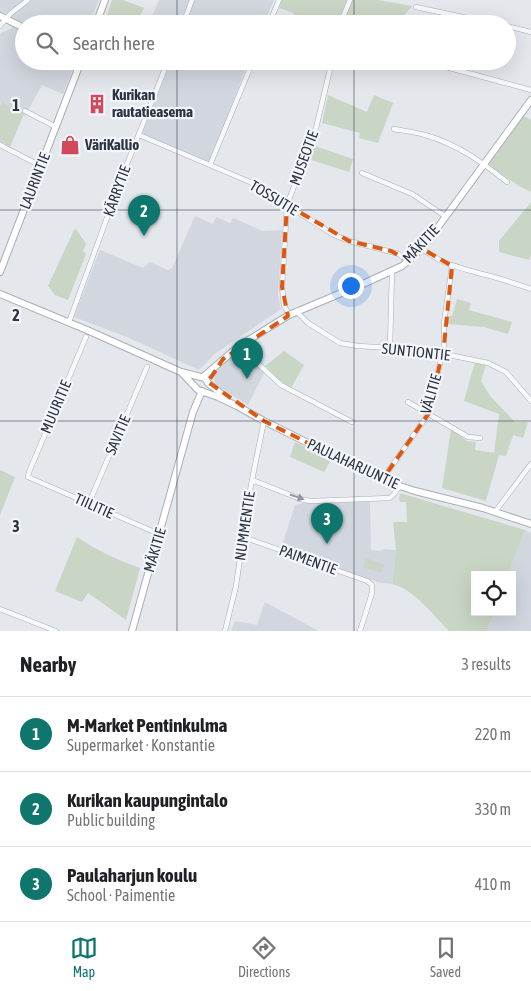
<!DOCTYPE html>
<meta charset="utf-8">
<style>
:root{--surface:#fff;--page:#f2f2f2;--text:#202124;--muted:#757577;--line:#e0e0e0;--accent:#0f766e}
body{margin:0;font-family:"Asap Condensed",sans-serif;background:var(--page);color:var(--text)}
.controls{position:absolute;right:15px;bottom:15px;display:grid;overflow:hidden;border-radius:0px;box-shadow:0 5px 20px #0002}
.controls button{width:45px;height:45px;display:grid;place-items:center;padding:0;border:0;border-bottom:1px solid var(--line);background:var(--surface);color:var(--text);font:25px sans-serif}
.you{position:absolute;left:350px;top:285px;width:18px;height:18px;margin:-12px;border:4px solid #fff;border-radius:50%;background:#1a73e8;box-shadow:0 0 0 8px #1a73e833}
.badge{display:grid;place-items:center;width:32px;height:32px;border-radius:50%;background:var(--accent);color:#fff;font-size:16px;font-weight:700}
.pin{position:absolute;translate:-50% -41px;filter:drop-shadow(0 1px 2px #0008)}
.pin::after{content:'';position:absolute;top:26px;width:18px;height:15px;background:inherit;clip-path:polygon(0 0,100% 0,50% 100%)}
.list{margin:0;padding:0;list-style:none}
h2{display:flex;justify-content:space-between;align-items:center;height:65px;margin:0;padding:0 20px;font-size:21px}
h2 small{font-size:16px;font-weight:400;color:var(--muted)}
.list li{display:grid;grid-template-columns:32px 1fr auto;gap:15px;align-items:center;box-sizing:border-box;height:75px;padding:0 20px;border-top:1px solid var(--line)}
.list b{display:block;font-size:19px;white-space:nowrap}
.list p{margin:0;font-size:16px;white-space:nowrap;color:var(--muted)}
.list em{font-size:16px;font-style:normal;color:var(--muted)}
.icon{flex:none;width:28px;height:28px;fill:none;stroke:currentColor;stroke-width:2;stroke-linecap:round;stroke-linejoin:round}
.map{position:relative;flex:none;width:531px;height:631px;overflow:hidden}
.search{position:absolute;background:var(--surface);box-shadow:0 5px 20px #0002;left:15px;right:15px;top:15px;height:55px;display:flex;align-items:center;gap:12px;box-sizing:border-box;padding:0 18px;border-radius:28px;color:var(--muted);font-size:19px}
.sheet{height:290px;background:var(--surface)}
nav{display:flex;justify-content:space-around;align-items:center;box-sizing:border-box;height:70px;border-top:1px solid var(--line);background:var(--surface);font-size:14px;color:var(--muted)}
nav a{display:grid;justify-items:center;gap:2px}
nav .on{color:var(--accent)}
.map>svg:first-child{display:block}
</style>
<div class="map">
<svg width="531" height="631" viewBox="0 0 531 631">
<rect width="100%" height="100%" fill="#e4e7ec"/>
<path fill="#d2d6de" d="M0,0H99L89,24H24V61H72L73,68L63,94L42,85L25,116L0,103V35L1,33L12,28V19L0,13Z
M159,0H274L263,24H149Z
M171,61H248L211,163L142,134Z
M195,216L213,224L216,217L230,223L233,218L263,231L282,230L278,296L281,309L216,353L199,370L127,337L74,317L100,250L143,268L150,262L168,270L172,268Z
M240,349L264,373L248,405L215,384L214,374Z
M370,502L371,550L380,551L385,549L396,550L392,584L381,583L347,572L282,546L295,505L305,503Z
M525,530L531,533V631H487L494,612H512V575H508Z
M265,602L317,630V631H231L235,621L257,625Z"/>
<path fill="#c9d6c5" d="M112,0H123L144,8L136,24H104Z
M282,0H347L337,24H290L294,13L279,8Z
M352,0H378L412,6L397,24H343Z
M328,95L367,112L374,95L393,103L378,143L359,138L360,133L322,123Z
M2,103L24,114L10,147L0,141V105Z
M524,116L531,120V192L519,186L493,168L489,164Z
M315,146L353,159L349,172L308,159Z
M531,202V255L529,260L499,252V241Z
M76,229L86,244L83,251L86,254L68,300L55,295L48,286L74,230Z
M457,299L471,303L469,310L512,322L508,334L484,327L447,324V316H452Z
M284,351L304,365L291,388L278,379L265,366Z
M475,362L486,365L481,381L491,397L515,422H528L523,438L513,435L506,456L499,455L486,501L442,488L451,429L467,441L476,442L475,450L494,453L499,414L464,401Z
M295,442L331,460L324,472L290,457Z
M0,470L15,477L0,515Z
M400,494H403L525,530L508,575H475V612H494L487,631H449C434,616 413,588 392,584L396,550L393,522H407L406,502H400L399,498Z
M77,537C98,551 117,560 140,568L126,620L88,593L82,602L55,591Z
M366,558L384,565L381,573L363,567Z"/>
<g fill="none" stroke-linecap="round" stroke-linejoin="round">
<defs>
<path id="street" d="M416,7L495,24
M183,24L192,0
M269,24L279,0
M340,24L350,0
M0,26L10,14L28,0
M507,26L531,32
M424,61L531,90
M25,111L56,127
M394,129C404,131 415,132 425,135C457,144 482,162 507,182
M139,135L250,182L334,235L349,241L399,254L407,261
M0,145L41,166
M210,165L253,61
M362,173L412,194L445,216
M421,248C442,264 454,266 478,273C496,277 514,283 531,289
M296,311L308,323L340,343L358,346L425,350L488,363L506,372L531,401
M289,315L284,305L282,287L287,205L316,128L332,61
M69,322L123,174L168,61
M86,337L29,472L28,477L159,534
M239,346L281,385L352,422
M390,348L392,271
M408,402L468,437L480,438
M252,480L303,500L312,501L390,498L393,495L400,486
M382,480L429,413L444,345V323L452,266
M89,503L147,367
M495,512L531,464
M243,537L367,581L372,585V593L360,631
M0,609L56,631
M225,631L236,586L251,485L264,421"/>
<path id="secondary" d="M0,16L24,28
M96,24L105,0
M0,272L81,61
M0,294L87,330L181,372L205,378L208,383L224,396
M181,372L198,390L218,397L237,406L264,421L382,480L415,491L483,508L531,524
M203,377L239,346L289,315L363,284L402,266L414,256L430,238L531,100
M132,631L193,412L202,391"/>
</defs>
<use href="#street" stroke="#a9aeb7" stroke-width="5.5"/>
<use href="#secondary" stroke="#a9aeb7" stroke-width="8"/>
<use href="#street" stroke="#f7f8fa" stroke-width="4.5"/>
<use href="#secondary" stroke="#fff" stroke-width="6"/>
</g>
<defs><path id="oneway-solid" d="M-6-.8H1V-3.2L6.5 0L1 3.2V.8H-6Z" transform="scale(1.25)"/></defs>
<use fill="#9196a0" href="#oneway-solid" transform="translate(297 497) rotate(19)"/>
<path fill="none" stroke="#df570f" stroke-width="4" stroke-dasharray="10 6" stroke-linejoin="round" d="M287,205L349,241L391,251L409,261L421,248L452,266L444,345L429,413L382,480L264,421L208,382L223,359L288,316L282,287Z"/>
<path fill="none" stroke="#2b3445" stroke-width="1" stroke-opacity="0.55" d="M177,0V24M354,0V24M177,61V631M354,61V631M0,210H531M0,421H531"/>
<defs>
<symbol id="building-bare" viewBox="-9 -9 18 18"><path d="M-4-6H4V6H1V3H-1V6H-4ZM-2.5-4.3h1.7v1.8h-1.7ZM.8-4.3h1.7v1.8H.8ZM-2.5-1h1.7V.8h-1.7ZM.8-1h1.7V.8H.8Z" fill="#d1495b" stroke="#f4f6f9" stroke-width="2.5" paint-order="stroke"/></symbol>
<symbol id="shop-bare" viewBox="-9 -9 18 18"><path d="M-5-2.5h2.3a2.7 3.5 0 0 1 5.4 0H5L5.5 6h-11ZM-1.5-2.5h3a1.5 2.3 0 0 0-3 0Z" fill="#d1495b" stroke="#f4f6f9" stroke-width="2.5" paint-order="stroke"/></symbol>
</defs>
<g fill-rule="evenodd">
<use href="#building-bare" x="83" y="90" width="28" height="28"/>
<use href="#shop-bare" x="56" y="131" width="28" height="28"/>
</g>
<g text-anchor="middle" stroke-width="4.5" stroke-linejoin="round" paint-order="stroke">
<g font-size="15" font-weight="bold" fill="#2b3445" stroke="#f4f6f9" text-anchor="start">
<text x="112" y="100">Kurikan<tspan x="112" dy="17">rautatieasema</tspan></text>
<text x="85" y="150">VäriKallio</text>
</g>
<g font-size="15" fill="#2b3445" stroke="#f4f6f9">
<text transform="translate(304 158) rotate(-70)" y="5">MUSEOTIE</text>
<text transform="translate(35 181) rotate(-69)" y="5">LAURINTIE</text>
<text transform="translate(117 191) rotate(-70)" y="5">KÄRRYTIE</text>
<text transform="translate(274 198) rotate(31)" y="5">TOSSUTIE</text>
<text transform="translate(421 244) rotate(-47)" y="5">MÄKITIE</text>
<text transform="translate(416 352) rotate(6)" y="5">SUNTIONTIE</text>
<text transform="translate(431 394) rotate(-74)" y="5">VÄLITIE</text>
<text transform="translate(56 407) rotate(-67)" y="5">MUURITIE</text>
<text transform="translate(118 435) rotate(-67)" y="5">SAVITIE</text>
<text transform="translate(353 464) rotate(25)" y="5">PAULAHARJUNTIE</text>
<text transform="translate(94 506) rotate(24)" y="5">TIILITIE</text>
<text transform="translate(245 526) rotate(-82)" y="5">NUMMENTIE</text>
<text transform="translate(155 550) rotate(-74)" y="5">MÄKITIE</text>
<text transform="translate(308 560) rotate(20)" y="5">PAIMENTIE</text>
</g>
</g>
<g font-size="16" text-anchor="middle" font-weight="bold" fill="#2b3445" stroke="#f4f6f9" stroke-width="4.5" stroke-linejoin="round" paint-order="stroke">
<text x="16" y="111">1</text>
<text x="16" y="321">2</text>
<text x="16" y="532">3</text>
</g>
</svg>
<div class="controls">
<button><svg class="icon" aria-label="locate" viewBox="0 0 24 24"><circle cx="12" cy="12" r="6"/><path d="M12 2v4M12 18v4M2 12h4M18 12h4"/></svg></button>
</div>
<div class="you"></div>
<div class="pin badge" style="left:247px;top:379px">1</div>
<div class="pin badge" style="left:144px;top:236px">2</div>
<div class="pin badge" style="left:327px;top:544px">3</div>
<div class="search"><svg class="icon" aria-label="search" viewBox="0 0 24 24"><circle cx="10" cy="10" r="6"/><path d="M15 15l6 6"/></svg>Search here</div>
</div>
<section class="sheet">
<h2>Nearby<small>3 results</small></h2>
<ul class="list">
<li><span class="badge">1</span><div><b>M-Market Pentinkulma</b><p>Supermarket · Konstantie</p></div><em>220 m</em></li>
<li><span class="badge">2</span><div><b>Kurikan kaupungintalo</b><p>Public building</p></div><em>330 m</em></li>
<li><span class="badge">3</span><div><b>Paulaharjun koulu</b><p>School · Paimentie</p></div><em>410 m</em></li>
</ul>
</section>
<nav>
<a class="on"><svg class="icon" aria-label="map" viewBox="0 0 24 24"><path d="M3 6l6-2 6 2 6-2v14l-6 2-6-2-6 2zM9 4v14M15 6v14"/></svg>Map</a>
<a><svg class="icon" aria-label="directions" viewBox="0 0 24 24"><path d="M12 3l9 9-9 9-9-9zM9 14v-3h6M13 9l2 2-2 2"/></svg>Directions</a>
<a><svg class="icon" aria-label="saved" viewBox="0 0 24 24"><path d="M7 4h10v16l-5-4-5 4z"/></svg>Saved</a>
</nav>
